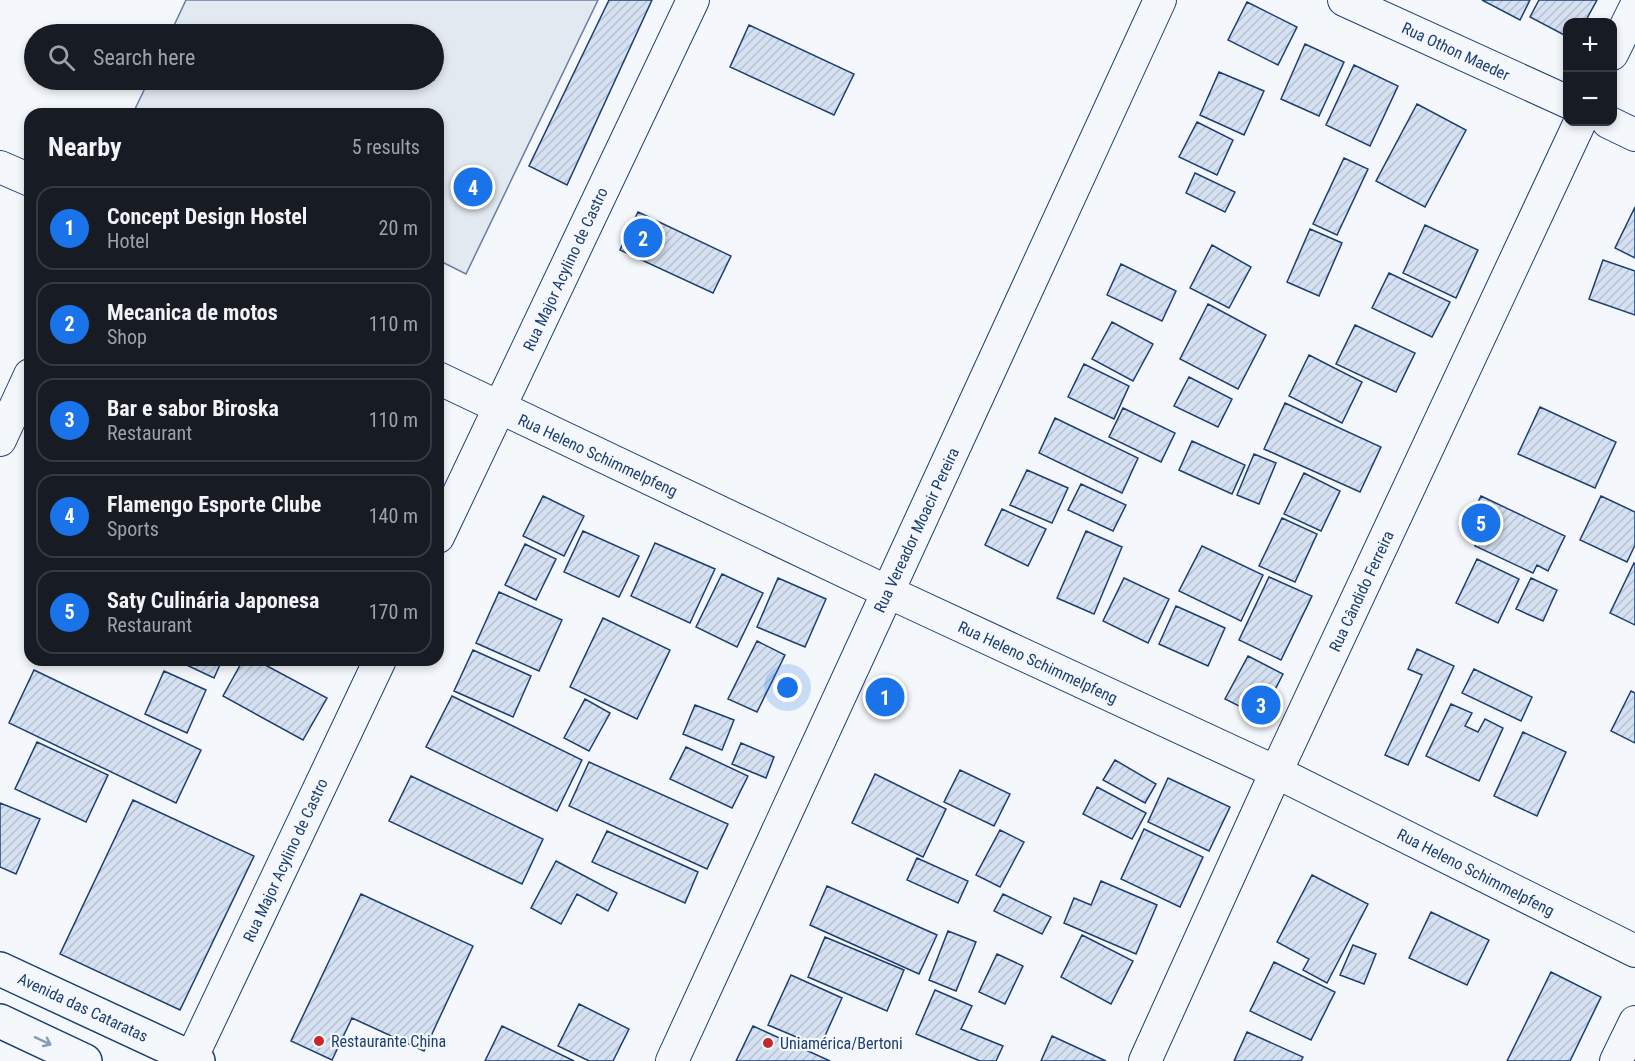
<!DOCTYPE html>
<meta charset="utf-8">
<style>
:root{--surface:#171b24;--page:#242831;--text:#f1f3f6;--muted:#9ea1a6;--line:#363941;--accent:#1a73e8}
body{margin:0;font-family:"Roboto Condensed",sans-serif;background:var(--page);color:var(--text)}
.controls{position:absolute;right:18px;top:18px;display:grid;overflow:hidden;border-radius:12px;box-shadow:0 3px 9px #0003}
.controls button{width:54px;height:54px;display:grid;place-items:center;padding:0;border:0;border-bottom:2px solid var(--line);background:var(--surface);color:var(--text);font:30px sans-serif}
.you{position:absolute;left:788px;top:688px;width:21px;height:21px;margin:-15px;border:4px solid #fff;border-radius:50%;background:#1a73e8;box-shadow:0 0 0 9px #1a73e833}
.badge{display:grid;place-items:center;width:39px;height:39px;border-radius:50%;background:var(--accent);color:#fff;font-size:20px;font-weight:700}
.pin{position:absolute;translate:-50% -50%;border:3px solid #fff;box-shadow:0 2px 6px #0006}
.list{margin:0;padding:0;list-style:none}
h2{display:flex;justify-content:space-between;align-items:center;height:78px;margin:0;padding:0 24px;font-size:26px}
h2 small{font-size:20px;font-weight:400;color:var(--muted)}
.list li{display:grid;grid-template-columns:39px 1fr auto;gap:18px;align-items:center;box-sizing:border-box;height:84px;margin:0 12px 12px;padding:0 12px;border:2px solid var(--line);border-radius:18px}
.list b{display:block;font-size:22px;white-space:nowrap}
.list p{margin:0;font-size:20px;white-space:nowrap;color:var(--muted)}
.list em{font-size:20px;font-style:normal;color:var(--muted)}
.icon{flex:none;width:33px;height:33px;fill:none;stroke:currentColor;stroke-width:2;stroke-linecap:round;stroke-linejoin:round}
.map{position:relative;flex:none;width:1635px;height:1061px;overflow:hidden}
.search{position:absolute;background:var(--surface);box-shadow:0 3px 9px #0003;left:24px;top:24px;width:420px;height:66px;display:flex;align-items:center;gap:15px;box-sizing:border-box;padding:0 21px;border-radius:33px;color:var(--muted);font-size:22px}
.panel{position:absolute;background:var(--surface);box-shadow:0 3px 9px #0003;left:24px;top:108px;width:420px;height:558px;border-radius:18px}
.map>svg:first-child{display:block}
</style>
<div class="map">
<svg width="1635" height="1061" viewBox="0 0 1635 1061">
<defs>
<pattern id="building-hatch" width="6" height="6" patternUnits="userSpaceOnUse" patternTransform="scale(1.5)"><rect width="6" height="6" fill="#d5e0f0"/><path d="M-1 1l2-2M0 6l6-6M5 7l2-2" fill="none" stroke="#b6c1d1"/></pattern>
</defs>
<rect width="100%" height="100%" fill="#f4f7fb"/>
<path fill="#e3e9f0" stroke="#687fa3" stroke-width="1.5" d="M186,0H598L466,274L438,260V114H136L133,113L149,80H434V34H170Z"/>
<path fill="url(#building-hatch)" stroke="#1d3f73" stroke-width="1.5" d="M609,0H652L567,185L529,166Z
M1482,0H1530L1520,20Z
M1539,0H1597L1585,22H1568V37L1530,17Z
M1247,2L1297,27L1278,65L1228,40Z
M749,25L854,74L834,115L730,67Z
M1305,44L1344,62L1319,116L1281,99Z
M1354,65L1398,86L1370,146L1326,125Z
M1219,72L1264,91L1244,135L1200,115Z
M1417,104L1466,130L1425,207L1376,181Z
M1197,122L1233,140L1217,175L1179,157Z
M1344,158L1368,169L1337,235L1313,224Z
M1195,173L1235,192L1225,212L1186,193Z
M1635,207V258L1615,248Z
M638,212L731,256L713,293L620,250Z
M1425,225L1478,250L1456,298L1403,273Z
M1310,229L1342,243L1319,296L1287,282Z
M1212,245L1251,267L1229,308L1190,288Z
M1603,260L1635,271V315L1589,299Z
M1121,264L1176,291L1162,321L1107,295Z
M1389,273L1450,302L1432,337L1372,308Z
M1208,304L1266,335L1238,389L1180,359Z
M1112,322L1153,344L1133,381L1092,359Z
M1355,325L1415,353L1396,392L1336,364Z
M1309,355L1362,382L1342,423L1289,396Z
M1084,364L1129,386L1114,419L1068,397Z
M1189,377L1232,399L1218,427L1174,406Z
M1285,403L1381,447L1360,492L1264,449Z
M1540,407L1616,442L1595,488L1518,454Z
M1123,408L1175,433L1161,462L1109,437Z
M1055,418L1138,458L1122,493L1039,453Z
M1192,441L1245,465L1232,494L1179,470Z
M1254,454L1276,463L1259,504L1237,495Z
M1027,470L1068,488L1052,523L1010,505Z
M1304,473L1340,491L1321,531L1284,514Z
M1081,484L1126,505L1113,531L1068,510Z
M543,496L584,516L564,556L523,536Z
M1481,496L1565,536L1548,571L1537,565L1533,573L1475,546L1479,538L1464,531Z
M1601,496L1635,512V545L1627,562L1580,540Z
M1002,509L1046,529L1028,566L985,545Z
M1282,518L1317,534L1295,582L1259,566Z
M583,531L639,556L619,597L564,572Z
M1086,531L1122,547L1094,614L1057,598Z
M655,543L715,569L690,623L631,596Z
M525,544L556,559L536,600L505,585Z
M1202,546L1263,575L1241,621L1179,591Z
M1477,559L1519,579L1498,623L1456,603Z
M1634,563L1635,564V625L1610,613Z
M722,574L763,593L737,647L696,627Z
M1269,577L1312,596L1281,660L1239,640Z
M778,578L826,599L805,647L757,627Z
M1124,578L1169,599L1148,643L1103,621Z
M1531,578L1557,590L1543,621L1516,609Z
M499,592L562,620L539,671L476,643Z
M1176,606L1225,628L1208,666L1159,644Z
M603,618L670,650L637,719L570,687Z
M757,641L785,655L757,712L728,699Z
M1417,649L1454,666L1408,765L1385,755L1422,675L1408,669Z
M473,650L531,676L513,717L454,691Z
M1248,656L1283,674L1261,717L1225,699Z
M176,660H222L214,678Z
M243,660H256L327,698L303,740L223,696Z
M1474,669L1532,697L1521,721L1462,693Z
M34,670L201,750L176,803L9,723Z
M164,671L206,690L187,733L145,714Z
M1631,691L1635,693V743L1611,731Z
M452,696L582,760L557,811L426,747Z
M585,699L610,713L589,751L564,738Z
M1451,704L1472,713L1465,726L1478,732L1485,719L1503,728L1479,781L1426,756Z
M695,705L734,720L722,750L683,734Z
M1523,732L1566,752L1537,816L1494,796Z
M37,742L108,775L86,822L15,789Z
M741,743L774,757L766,778L732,764Z
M686,747L748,776L732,808L670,779Z
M1115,760L1156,784L1145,803L1103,780Z
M589,762L728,824L707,869L569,806Z
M960,770L1010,794L994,826L944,802Z
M875,774L946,809L923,857L852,823Z
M411,776L543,839L522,884L389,821Z
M1168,778L1230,807L1209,851L1148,822Z
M1097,787L1146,813L1132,839L1083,814Z
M133,800L254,856L180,1010L60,954Z
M0,803L40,819L16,874L0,867Z
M1144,829L1203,857L1180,907L1121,879Z
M1000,830L1024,842L1000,887L976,875Z
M607,831L698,872L685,903L592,862Z
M917,858L968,881L958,903L907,880Z
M556,861L617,893L608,911L577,894L561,924L531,908Z
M1312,875L1368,904L1327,983L1303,970L1309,959L1277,942Z
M1101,881L1157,905L1136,954L1064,923L1074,898L1091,905Z
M827,886L937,935L919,974L810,925Z
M361,894L473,946L424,1051L352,1018L332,1060L291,1041Z
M1003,894L1051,917L1042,934L994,911Z
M1431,912L1489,940L1467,985L1409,958Z
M948,931L976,942L956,991L929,980Z
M1082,935L1133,961L1111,1004L1061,977Z
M825,937L904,970L887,1011L808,977Z
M1353,945L1376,954L1364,984L1340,975Z
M997,954L1023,966L1005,1004L979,992Z
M1274,962L1335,992L1311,1040L1250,1011Z
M1551,972L1601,997L1570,1061H1507Z
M791,975L842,998L820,1047L768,1025Z
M935,990L972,1006L961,1029L1003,1046L996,1061H980L916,1034Z
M579,1004L629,1029L613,1061H589L558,1046Z
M502,1026L574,1061H485Z
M753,1026L830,1061H736Z
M1247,1032L1303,1057L1301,1061H1234Z
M1052,1036L1106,1061H1041Z"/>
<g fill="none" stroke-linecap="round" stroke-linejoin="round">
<defs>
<path id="minor" d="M1344,0L1568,102
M1612,54L1635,8
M1608,122L1635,135
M0,167L30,180
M438,378L888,592L1276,772L1635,951
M0,440L30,375
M438,537L693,0
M190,1061L380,660
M672,1061L1160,0
M1145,1061L1276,772L1580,122
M1616,1061L1635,1022"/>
<path id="major" d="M0,969L198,1061
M0,1021L85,1061"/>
</defs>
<use href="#minor" stroke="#1d3f73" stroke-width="34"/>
<use href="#major" stroke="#1d3f73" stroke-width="36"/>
<use href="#minor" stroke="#f4f7fb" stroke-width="32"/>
<use href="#major" stroke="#f4f7fb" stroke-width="33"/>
</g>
<defs><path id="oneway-shaft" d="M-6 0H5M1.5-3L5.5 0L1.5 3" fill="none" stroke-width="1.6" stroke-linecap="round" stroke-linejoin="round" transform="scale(1.5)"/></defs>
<use stroke="#889bb7" href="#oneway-shaft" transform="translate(43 1041) rotate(25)"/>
<g fill="#c62828" stroke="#f4f7fb" stroke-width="2">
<circle cx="319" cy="1041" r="6"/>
<circle cx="768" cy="1043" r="6"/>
</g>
<g text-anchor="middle" stroke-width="4.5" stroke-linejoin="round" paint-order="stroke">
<g font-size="16" fill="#1d3f73" stroke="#f4f7fb">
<text transform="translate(1456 51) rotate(25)" y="6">Rua Othon Maeder</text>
<text transform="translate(565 269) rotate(-65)" y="6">Rua Major Acylino de Castro</text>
<text transform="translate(598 455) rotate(25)" y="6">Rua Heleno Schimmelpfeng</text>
<text transform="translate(916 530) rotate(-65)" y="6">Rua Vereador Moacir Pereira</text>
<text transform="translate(1361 591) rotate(-65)" y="6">Rua Cândido Ferreira</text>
<text transform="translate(1038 662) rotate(25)" y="6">Rua Heleno Schimmelpfeng</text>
<text transform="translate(285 860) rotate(-65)" y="6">Rua Major Acylino de Castro</text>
<text transform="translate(1476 872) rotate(27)" y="6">Rua Heleno Schimmelpfeng</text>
<text transform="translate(83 1007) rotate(25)" y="6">Avenida das Cataratas</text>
</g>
<g font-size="16" fill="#1d3f73" stroke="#f4f7fb" text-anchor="start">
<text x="331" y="1047">Restaurante China</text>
<text x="780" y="1049">Uniamérica/Bertoni</text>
</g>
</g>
</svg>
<div class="controls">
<button>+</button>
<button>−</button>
</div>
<div class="you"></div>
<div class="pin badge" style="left:885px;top:697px">1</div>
<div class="pin badge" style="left:643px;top:238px">2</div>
<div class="pin badge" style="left:1261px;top:705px">3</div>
<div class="pin badge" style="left:473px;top:187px">4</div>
<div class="pin badge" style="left:1481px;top:523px">5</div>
<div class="search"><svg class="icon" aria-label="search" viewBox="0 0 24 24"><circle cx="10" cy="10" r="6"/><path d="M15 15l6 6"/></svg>Search here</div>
<section class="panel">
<h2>Nearby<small>5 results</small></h2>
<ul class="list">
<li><span class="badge">1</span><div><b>Concept Design Hostel</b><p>Hotel</p></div><em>20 m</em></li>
<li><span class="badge">2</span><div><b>Mecanica de motos</b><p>Shop</p></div><em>110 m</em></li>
<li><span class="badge">3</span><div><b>Bar e sabor Biroska</b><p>Restaurant</p></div><em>110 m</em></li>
<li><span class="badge">4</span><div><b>Flamengo Esporte Clube</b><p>Sports</p></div><em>140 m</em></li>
<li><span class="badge">5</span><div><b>Saty Culinária Japonesa</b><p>Restaurant</p></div><em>170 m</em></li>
</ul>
</section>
</div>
